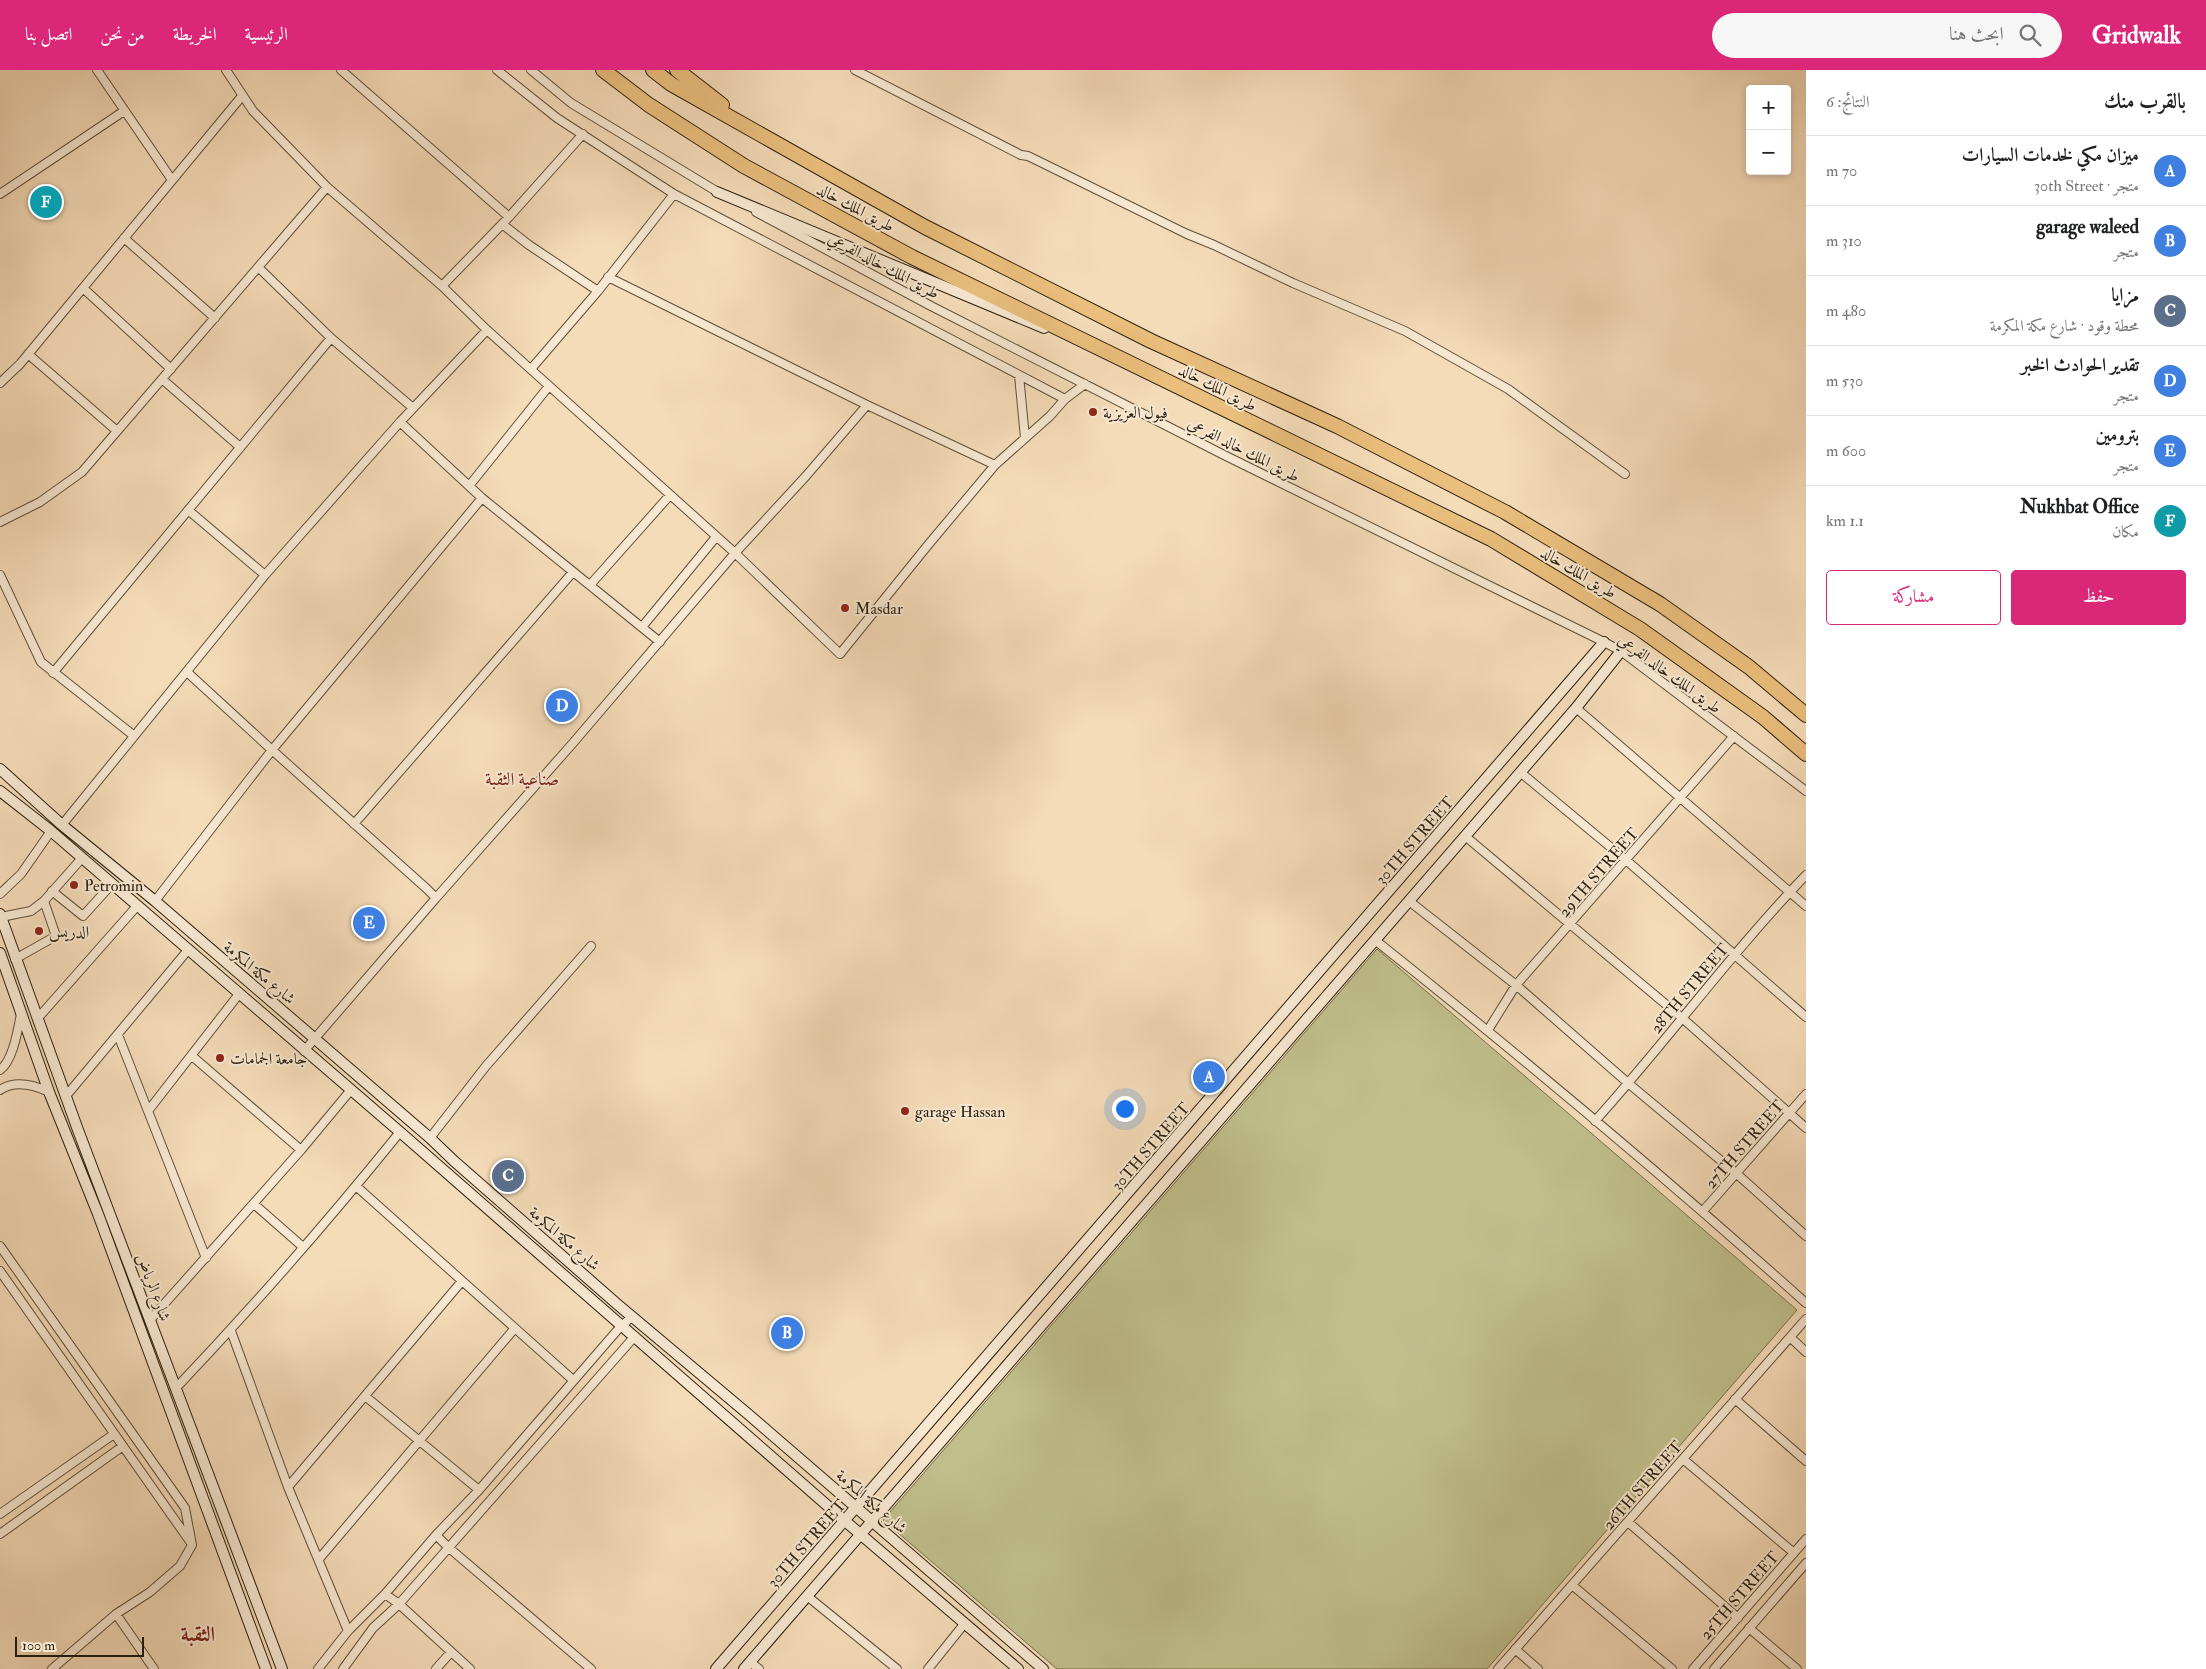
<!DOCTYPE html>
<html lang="ar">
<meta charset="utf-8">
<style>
:root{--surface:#fff;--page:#f6f6f6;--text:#202124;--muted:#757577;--line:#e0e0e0;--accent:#db2777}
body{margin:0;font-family:"IM FELL Double Pica",Amiri,serif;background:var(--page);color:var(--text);direction:rtl}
.controls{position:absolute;right:15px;top:15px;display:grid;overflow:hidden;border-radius:5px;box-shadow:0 2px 8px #0003}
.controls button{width:45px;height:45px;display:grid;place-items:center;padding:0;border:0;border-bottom:1px solid var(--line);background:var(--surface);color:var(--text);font:25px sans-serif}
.scale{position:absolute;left:15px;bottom:12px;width:129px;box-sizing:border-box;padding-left:5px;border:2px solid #2d200f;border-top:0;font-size:14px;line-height:18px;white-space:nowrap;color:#2d200f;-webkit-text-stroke:4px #f8e8d2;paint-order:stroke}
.you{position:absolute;left:1124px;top:1038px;width:18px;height:18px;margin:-12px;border:4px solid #fff;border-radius:50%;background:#1a73e8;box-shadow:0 0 0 8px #1a73e833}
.badge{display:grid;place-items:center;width:32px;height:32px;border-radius:50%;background:var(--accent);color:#fff;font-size:16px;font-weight:700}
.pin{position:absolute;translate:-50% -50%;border:2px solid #fff;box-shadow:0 1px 5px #0006}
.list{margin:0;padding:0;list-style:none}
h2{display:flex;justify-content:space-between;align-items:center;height:65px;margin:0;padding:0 20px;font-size:21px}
h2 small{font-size:16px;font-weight:400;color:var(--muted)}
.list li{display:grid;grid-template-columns:32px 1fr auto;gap:15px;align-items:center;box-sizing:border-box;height:70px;padding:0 20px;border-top:1px solid var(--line)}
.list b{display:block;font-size:19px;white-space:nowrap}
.list p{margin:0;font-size:16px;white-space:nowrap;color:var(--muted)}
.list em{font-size:16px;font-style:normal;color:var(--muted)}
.actions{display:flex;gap:10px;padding:15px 20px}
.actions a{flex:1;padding:11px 0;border:1px solid var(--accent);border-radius:5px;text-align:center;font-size:18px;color:var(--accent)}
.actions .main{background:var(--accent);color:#fff}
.icon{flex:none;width:28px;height:28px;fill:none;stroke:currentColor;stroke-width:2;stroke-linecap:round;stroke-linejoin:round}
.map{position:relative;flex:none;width:1806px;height:1599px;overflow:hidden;direction:ltr}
header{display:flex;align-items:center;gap:30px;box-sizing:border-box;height:70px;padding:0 25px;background:var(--accent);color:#fff}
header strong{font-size:24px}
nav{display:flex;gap:28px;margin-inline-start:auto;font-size:18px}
.search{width:350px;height:45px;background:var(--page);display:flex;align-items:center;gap:12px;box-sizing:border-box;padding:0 18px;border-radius:28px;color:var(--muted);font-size:19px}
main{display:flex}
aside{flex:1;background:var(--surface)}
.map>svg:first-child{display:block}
</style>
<header>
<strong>Gridwalk</strong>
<div class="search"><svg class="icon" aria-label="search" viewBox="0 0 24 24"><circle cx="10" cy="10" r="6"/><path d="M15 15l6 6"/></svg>ابحث هنا</div>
<nav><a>الرئيسية</a><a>الخريطة</a><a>من نحن</a><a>اتصل بنا</a></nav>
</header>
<main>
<aside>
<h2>بالقرب منك<small>النتائج: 6</small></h2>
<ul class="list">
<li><span class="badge" style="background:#3f7fe0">A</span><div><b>ميزان مكي لخدمات السيارات</b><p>متجر · 30th Street</p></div><em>70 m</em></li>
<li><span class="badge" style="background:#3f7fe0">B</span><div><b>garage waleed</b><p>متجر</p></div><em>310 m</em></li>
<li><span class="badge" style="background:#5c6f8a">C</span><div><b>مزايا</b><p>محطة وقود · شارع مكة المكرمة</p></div><em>480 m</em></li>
<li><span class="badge" style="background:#3f7fe0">D</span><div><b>تقدير الحوادث الخبر</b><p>متجر</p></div><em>530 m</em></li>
<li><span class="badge" style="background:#3f7fe0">E</span><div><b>بترومين</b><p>متجر</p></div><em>600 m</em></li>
<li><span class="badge" style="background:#0f9aa8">F</span><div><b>Nukhbat Office</b><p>مكان</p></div><em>1.1 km</em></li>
</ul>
<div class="actions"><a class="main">حفظ</a><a>مشاركة</a></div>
</aside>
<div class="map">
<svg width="1806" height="1599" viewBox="0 0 1806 1599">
<rect width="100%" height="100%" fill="#f5dcb9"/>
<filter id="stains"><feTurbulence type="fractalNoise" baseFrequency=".004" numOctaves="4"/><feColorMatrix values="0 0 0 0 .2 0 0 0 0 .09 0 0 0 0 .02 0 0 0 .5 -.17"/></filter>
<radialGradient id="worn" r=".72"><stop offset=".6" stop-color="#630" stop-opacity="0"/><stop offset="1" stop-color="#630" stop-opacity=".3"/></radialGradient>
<path fill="#c0bf8c" stroke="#76704e" d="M1377,879L1797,1240L1487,1599H1057L883,1450Z"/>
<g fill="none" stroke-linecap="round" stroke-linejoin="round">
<defs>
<path id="street" d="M97,0L172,110
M226,0L253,41L327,117L442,216L487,260L735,483L840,584L928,475L995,395L1050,346L1065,329L674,124L557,48L497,0
M341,0L509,147
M531,0L571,33L721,124
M855,0L1021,85L1028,86L1187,164L1214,175L1293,213L1405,261L1508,319L1625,404
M0,124L124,41
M756,142L931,236L1226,386L1604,572L1621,581L1806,721
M502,154L529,175L598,221
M124,168L215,248
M259,198L331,268L413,338
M608,207L867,335L995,395
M442,216L509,147L583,64
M83,218L171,299
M28,284L117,361
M531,299L598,221L674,124
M1019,305L1025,368
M162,309L240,377
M0,313L20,294L242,26
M1065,329L1085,314
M400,352L482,428L660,572
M469,416L549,316
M188,440L265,505
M0,452L40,432L82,402L327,117
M0,505L41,592L133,665
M590,515L670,425
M642,557L716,467
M187,602L272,680L482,428
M53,603L331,268
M1576,638L1806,836
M1520,702L1626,790L1806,947
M354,754L573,502
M62,755L265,505L400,352L487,260
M1465,766L1681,947L1806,1058
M52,821L83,846L112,814
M0,824L21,804L51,761
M436,828L573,673L735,483L806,406L867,335
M155,831L272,680L427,819L436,828L304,981
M1409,831L1516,915L1628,1013L1737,1104L1806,1166
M1,847L31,841L44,831L82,788
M1375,870C1522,987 1666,1108 1806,1233
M15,889L56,866L44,831
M38,948L137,836
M1488,960L1516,915L1734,666
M118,965L206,1188
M192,986L301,1080
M0,1000C13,991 18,959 21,944
M0,1020C15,1010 34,1015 49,1022
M66,1026L188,880
M148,1041L239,924
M1595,1051C1667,971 1731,883 1806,805
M430,1068L486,996L591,876
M356,1116L573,1310
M254,1134L303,1177
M1703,1141L1806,1024
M0,1176L185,1438L192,1475L180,1496L150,1522L116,1544L52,1599
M0,1201L191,1473
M150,1250L301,1080L350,1021
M231,1261L288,1417L348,1561
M1791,1268L1806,1282
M176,1318C254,1236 329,1150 400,1062
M365,1326L479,1420
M1735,1329L1806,1391
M1683,1389L1794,1483
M288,1417L462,1211
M0,1444L114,1364
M1628,1452L1738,1548
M0,1464L123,1376
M436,1465L448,1477L591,1599
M319,1489L515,1258
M1572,1515L1672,1599
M385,1524L399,1534L470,1599
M807,1526L897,1599
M116,1544L154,1599
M1749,1558L1797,1599
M1515,1579L1538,1599
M750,1592L759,1599
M318,1599L348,1561L385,1524L436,1465L479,1420L621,1256L632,1247
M343,1599L373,1558L399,1534L635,1266
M436,1599L451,1582
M928,1599L965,1553
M1498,1599L1806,1249
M1693,1599L1806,1469
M1714,1599L1806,1493"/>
<path id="secondary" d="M717,122L1044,258
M0,699L62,755L155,831L430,1068L454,1091L617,1234L748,1344L1043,1599
M0,721L51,761L400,1062L845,1451L1018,1599
M0,844L78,1060L282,1599
M0,883L49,1022L98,1144L266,1599
M716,1599L1604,572
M744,1599L1576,638L1621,581"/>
<path id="highway" d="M603,0L649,35L744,96L912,187L1491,469L1640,559L1763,647L1806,684
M653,0L671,14L925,157L1151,271L1337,356L1505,442L1660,534L1749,597L1806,645
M677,0L722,35"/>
</defs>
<use href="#street" stroke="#5f4f3a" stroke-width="10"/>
<use href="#secondary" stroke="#2d200f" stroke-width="12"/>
<use href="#highway" stroke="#2d200f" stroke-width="16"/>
<use href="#street" stroke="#f8e8d2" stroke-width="8"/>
<use href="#secondary" stroke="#f8e8d2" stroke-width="10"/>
<use href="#highway" stroke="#eabe7c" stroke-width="14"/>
</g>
<g fill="#8f2418" stroke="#f8e8d2" stroke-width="2">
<circle cx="1093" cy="342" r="5"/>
<circle cx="845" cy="538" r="5"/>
<circle cx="74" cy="815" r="5"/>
<circle cx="39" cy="861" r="5"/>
<circle cx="220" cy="988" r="5"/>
<circle cx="905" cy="1041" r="5"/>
</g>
<g text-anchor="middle" stroke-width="4" stroke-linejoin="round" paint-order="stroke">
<g font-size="16" fill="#2d200f" stroke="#f8e8d2">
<text transform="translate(856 137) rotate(28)" y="6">طريق الملك خالد</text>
<text transform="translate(884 195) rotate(28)" y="6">طريق الملك خالد الفرعي</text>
<text transform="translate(1218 317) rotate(27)" y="6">طريق الملك خالد</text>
<text transform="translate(1244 379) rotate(27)" y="6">طريق الملك خالد الفرعي</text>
<text transform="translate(1579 502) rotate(31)" y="6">طريق الملك خالد</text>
<text transform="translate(1670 603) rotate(36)" y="6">طريق الملك خالد الفرعي</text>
<text transform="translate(1414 770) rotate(-49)" y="6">30TH STREET</text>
<text transform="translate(1598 802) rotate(-49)" y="6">29TH STREET</text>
<text transform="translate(260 902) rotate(40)" y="6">شارع مكة المكرمة</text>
<text transform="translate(1689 918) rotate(-50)" y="6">28TH STREET</text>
<text transform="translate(1744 1074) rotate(-49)" y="6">27TH STREET</text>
<text transform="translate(1150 1076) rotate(-49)" y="6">30TH STREET</text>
<text transform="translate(565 1168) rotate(41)" y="6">شارع مكة المكرمة</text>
<text transform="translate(154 1217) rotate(69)" y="6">شارع الرياض</text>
<text transform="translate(1642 1415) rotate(-49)" y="6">26TH STREET</text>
<text transform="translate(872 1431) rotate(41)" y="6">شارع مكة المكرمة</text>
<text transform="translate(806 1473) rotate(-49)" y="6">30TH STREET</text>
<text transform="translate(1739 1525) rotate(-49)" y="6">25TH STREET</text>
</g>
<g font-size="16" fill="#2d200f" stroke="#f8e8d2" text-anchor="start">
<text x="1103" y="348">فيول العزيزية</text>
<text x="855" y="544">Masdar</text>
<text x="84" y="821">Petromin</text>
<text x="49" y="867">الدريس</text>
<text x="230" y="994">جامعة الجمامات</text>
<text x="915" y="1047">garage Hassan</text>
</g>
<g font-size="18" fill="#7a1f14" stroke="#f8e8d2">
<text x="522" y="715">صناعية الثقبة</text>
</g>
<g font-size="21" font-weight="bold" fill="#7a1f14" stroke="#f8e8d2">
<text x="198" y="1571">الثقبة</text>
</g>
</g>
<rect width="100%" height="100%" filter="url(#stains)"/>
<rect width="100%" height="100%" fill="url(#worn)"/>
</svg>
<div class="controls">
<button>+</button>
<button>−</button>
</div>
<div class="scale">100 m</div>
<div class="you"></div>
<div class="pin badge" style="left:1209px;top:1007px;background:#3f7fe0">A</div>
<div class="pin badge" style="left:787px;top:1263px;background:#3f7fe0">B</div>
<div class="pin badge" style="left:508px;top:1106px;background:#5c6f8a">C</div>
<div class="pin badge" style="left:562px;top:636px;background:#3f7fe0">D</div>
<div class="pin badge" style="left:369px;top:853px;background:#3f7fe0">E</div>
<div class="pin badge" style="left:46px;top:132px;background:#0f9aa8">F</div>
</div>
</main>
